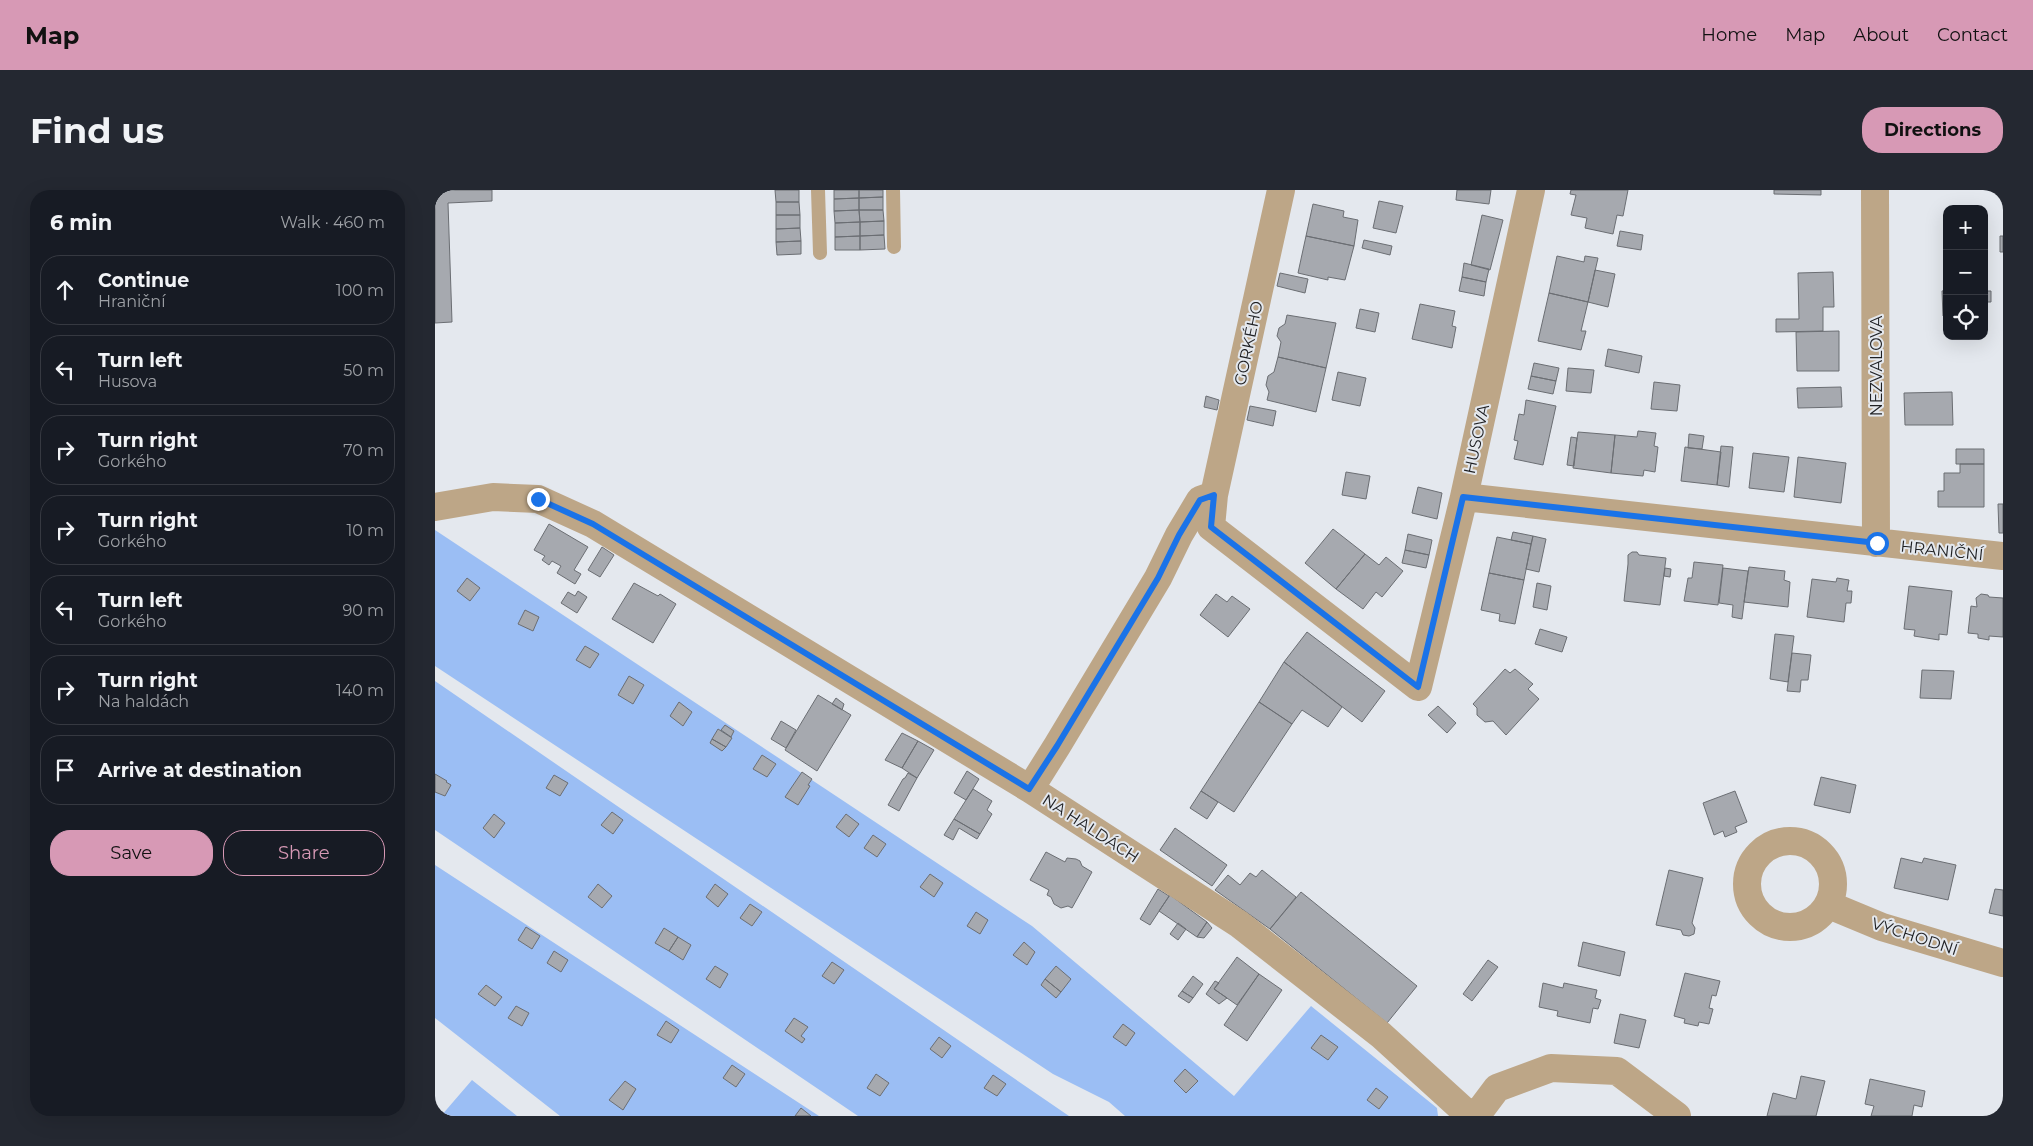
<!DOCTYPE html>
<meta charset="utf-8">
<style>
:root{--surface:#171b24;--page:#242831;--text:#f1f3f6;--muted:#9ea1a6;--line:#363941;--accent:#d799b5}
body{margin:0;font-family:Montserrat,sans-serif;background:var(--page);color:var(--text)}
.controls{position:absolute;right:15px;top:15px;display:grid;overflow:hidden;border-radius:10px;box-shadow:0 5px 20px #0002}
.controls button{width:45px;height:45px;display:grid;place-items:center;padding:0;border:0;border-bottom:1px solid var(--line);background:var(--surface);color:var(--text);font:25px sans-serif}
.stop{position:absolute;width:15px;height:15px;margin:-11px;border:4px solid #1a73e8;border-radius:50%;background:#fff}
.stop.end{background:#1a73e8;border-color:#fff;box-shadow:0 1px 5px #0008}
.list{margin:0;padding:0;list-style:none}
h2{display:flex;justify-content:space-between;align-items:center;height:65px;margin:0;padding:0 20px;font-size:21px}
h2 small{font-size:16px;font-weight:400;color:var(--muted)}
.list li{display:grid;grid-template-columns:32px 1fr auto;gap:15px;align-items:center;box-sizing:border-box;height:70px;margin:0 10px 10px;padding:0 10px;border:1px solid var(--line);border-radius:20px}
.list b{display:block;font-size:19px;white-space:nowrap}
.list p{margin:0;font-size:16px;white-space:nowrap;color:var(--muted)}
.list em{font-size:16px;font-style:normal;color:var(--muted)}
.actions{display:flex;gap:10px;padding:15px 20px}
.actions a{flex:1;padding:11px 0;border:1px solid var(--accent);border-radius:20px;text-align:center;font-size:18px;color:var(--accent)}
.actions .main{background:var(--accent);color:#111}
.icon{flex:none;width:28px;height:28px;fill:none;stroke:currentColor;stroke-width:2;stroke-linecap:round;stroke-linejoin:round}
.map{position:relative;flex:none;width:1568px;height:926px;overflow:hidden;border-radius:20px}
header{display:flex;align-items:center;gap:30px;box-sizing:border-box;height:70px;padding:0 25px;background:var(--accent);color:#111}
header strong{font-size:24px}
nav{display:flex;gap:28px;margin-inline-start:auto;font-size:18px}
.intro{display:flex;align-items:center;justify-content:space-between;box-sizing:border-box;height:120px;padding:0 30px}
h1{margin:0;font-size:35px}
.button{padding:12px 22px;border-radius:20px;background:var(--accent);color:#111;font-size:18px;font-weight:700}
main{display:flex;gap:30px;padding:0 30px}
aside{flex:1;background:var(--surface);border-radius:20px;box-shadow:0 5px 20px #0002}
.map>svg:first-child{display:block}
</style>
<header>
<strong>Map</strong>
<nav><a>Home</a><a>Map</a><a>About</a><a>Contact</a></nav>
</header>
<div class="intro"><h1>Find us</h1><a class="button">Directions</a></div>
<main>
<aside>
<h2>6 min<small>Walk · 460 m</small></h2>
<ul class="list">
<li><svg class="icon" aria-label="ahead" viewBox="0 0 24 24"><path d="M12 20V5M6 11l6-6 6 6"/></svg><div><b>Continue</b><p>Hraniční</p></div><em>100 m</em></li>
<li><svg class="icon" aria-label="left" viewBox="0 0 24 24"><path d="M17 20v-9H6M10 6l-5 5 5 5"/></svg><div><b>Turn left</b><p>Husova</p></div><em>50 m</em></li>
<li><svg class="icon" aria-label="right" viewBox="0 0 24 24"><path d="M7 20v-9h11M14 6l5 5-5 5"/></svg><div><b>Turn right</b><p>Gorkého</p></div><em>70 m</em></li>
<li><svg class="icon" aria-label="right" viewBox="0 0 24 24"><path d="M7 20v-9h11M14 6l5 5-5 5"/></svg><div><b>Turn right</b><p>Gorkého</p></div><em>10 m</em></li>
<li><svg class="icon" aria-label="left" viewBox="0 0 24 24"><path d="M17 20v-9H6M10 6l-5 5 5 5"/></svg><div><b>Turn left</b><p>Gorkého</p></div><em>90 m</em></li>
<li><svg class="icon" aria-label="right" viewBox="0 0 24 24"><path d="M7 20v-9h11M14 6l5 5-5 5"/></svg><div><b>Turn right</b><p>Na haldách</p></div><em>140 m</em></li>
<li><svg class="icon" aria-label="arrive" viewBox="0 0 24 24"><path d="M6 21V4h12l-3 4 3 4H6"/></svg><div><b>Arrive at destination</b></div></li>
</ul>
<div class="actions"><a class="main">Save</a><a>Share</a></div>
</aside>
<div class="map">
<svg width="1568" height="926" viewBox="0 0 1568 926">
<rect width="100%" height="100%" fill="#e4e8ee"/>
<path fill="#9bbef4" d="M0,340L597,736L799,906L876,816L1002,918L1003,926H690L674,912L618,884L0,476Z
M0,491L634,926H423L0,640Z
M0,675L384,926H125L0,828Z
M37,890L82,926H6Z"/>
<path fill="#a6a9af" stroke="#6b6e73" d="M0,0H57V11L13,13L17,132L0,133Z
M340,0H364V12H341Z
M399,0H424V8L399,9Z
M424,0H448V7L424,8Z
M1022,0H1056L1054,14L1021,10Z
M1136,0H1193L1188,26L1182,25L1178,44L1150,38L1152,28L1136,25L1141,5L1135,4Z
M1339,0H1386V5L1339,4Z
M448,7V20H424V8Z
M424,8V20L399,21V9Z
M944,11L968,16L961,43L938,38Z
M341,12H364L365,25H341Z
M878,14L909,21L908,27L923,30L919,56L871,46Z
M424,20H448L449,31L425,32Z
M424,20L425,32L400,33L399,21Z
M341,25H365V38L341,39Z
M1047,25L1068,30L1055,80L1036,75Z
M449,31V45L425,46V32Z
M425,32V46L400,47V33Z
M365,38L366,51L341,52V39Z
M1185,41L1208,45L1206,60L1182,56Z
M449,45L450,59L425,60V46Z
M425,46V60H400V47Z
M871,46L919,56L910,90L893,87V90L863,83Z
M1565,46H1568V62H1565Z
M929,50L957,56L955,65L927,58Z
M366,51V64L342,65L341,52Z
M1122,66L1149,72L1150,66L1163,68L1153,112L1114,103Z
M1029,73L1054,79L1051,92L1027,87Z
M1549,76H1551V101H1556V112H1551V126H1549Z
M1160,80L1180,84L1173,117L1153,112Z
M1398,82L1399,117H1388V141L1341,142V129H1364L1363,83Z
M845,83L873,89L870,103L842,96Z
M1027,87L1051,92L1049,106L1024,101Z
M1512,100V126H1508L1507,101Z
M1114,103L1153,112L1146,141H1151L1146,160L1103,151Z
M985,114L1020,121L1017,136L1021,137L1017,158L977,149Z
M925,119L944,123L940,142L921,138Z
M852,125L901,133L891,178L843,167L846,152L842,146L844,138L850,134Z
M1404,141V181H1362L1361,142Z
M1173,159L1207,166L1204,183L1170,176Z
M843,167L891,178L881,222L832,210L834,202L831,195L833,186L839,182Z
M1099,173L1124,178L1121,191L1096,186Z
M1133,178L1159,180L1156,203L1131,201Z
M903,182L931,188L925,216L897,210Z
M1096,186L1121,191L1118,204L1093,199Z
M1219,192L1245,195L1242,221L1216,219Z
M1406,197L1407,217L1363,218L1362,198Z
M1517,202L1518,235H1470L1469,203Z
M771,206L784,210L782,220L769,217Z
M1091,210L1121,216L1108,275L1079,269L1083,251L1079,250L1084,224L1089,225Z
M815,216L841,221L838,236L812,230Z
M1203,241L1221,243L1219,256L1223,257L1220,282L1209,280L1208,286L1176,283L1180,245L1202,247Z
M1143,242L1180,245L1176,283L1138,278Z
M1254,244L1269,246L1267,259L1253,258Z
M1136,247L1142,248L1139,276L1132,275Z
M1286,256L1298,257L1294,297L1282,295Z
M1250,257L1286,262L1282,295L1246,291Z
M1521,259H1549V274H1521Z
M1318,263L1354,267L1349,302L1314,298Z
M1363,267L1411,273L1406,313L1359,307Z
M1525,274H1549V317H1503V301H1509V283H1525Z
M911,282L935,286L931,309L907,305Z
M983,297L1007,303L1002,329L977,323Z
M1563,314H1568V343H1564Z
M114,334L153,357L139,380L146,384L140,394L122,383L126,376L117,371L114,375L107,370L110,366L99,360Z
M898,339L930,364L901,399L870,373Z
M1078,342L1098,346L1096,354L1076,350Z
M973,344L997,350L994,365L970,360Z
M1098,346L1111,349L1104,382L1091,379Z
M1062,347L1096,354L1089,390L1054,383Z
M167,357L179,365L165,387L153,380Z
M970,360L994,365L991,378L967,373Z
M1197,362H1202L1204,365L1231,368L1225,415L1189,411L1193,374V365Z
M930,364L944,375L951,367L968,381L947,407L941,402L928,419L901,399Z
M1259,372L1288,375L1283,415L1249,411L1253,388H1257Z
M1314,377L1350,381L1349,390L1355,392L1353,417L1309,412Z
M1230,378L1236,379L1235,387L1229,386Z
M1288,378L1313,381L1307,429L1297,427L1298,415L1284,413Z
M1054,383L1089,390L1080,434L1064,431L1065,424L1046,420Z
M32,388L45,398L35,411L22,401Z
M1402,388L1414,390L1412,401H1417L1416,413H1411L1409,432L1372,427L1377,389L1401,392Z
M199,393L223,406L225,404L241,414L218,453L177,429Z
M1102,393L1116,396L1112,420L1098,417Z
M1474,396L1517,401L1512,445L1504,444V450L1479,446L1480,440L1469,439Z
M143,401L152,407L142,423L126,413L133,402L140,406Z
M781,404L792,412L797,406L815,419L793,447L765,425Z
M1546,404L1553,405L1554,407L1568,408V447L1554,446V450L1543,448V444L1533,443L1536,416L1542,417L1541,408Z
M90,420L104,427L98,441L83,434Z
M1105,439L1132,447L1127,462L1100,454Z
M872,442L950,501L927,532L849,472Z
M1340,444L1359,446L1353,492L1335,489Z
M150,456L164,464L155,478L141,470Z
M1357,463L1376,465L1373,490H1366L1365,502L1352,501Z
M849,472L907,517L893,537L867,520L857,534L824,512Z
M1070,479L1075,483L1080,479L1098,494L1093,499L1104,509L1071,545L1058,531L1050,532L1042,525V518L1038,514Z
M1487,480L1519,481L1516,509L1485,508Z
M194,486L209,495L198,514L183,505Z
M383,505L416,525L382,581L350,560Z
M401,508L409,514L407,520L397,514Z
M244,512L257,522L248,536L235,526Z
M824,512L857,534L799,622L766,601Z
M1003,516L1021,533L1012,543L993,525Z
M346,531L361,540L351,558L336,549Z
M290,535L299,541L296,547L286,540Z
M283,539L297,548L291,557L277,549Z
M467,543L483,551L467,578L450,570Z
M277,549L291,557L287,561L275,553Z
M483,551L499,560L482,588L467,578Z
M327,565L341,574L332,587L318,579Z
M532,581L544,589L531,610L519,603Z
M367,582L377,589L373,595L375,596L363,615L350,607Z
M473,583L482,588L464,621L453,615L468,589L470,588Z
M0,584L12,591L11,592L16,595L10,606L0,602Z
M119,585L133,593L125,606L111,598Z
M1386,587L1421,595L1415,623L1379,615Z
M538,599L557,611L552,620L557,624L545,644L519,629Z
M766,601L783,612L772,629L755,618Z
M1300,601L1312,632L1300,637L1302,642L1290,647L1288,641L1279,645L1268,613Z
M177,622L188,630L178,644L166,635Z
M59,624L70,633L59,648L48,638Z
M411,624L424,634L414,647L401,637Z
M519,629L545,644L542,649L524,638L518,650L509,645Z
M740,638L792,675L777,696L725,660Z
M438,645L451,654L442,667L429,658Z
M611,662L630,672L632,668L641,669L645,671L647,676L657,682L637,718L633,716L626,718L619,714L616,707L612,705L614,700L595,690Z
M1466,668L1487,673L1489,668L1521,675L1513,710L1459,698Z
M827,680L861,707L835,739L780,700L793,685L805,695L815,683L821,687Z
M1234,680L1268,688L1257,733L1260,738L1259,744L1254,746L1248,745L1246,740L1221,735Z
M495,684L508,693L499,707L485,697Z
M163,694L177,706L167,718L153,707Z
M280,694L293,704L283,717L271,707Z
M723,699L734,706L715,735L705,729Z
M1560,699L1568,700V726L1554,723Z
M866,702L982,796L952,833L835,739Z
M735,705L772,732L762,747L724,721Z
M315,714L327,722L317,736L305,728Z
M541,722L553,730L545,744L532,736Z
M772,732L777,738L769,748L762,747Z
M743,733L751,739L743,750L735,744Z
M91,737L105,746L97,759L83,750Z
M229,738L243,747L234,761L220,753Z
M243,747L256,755L248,770L234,761Z
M589,752L600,762L592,775L578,765Z
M1148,752L1190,762L1185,786L1143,776Z
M119,761L133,770L126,782L112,773Z
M802,767L824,784L802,815L779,799Z
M1053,770L1063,777L1037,811L1028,804Z
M397,772L409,780L399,794L387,786Z
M280,776L293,784L285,798L271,789Z
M621,776L636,789L626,802L610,789Z
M1250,783L1285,791L1281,806L1277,805L1274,818L1278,819L1274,834L1264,832L1263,836L1249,833L1250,829L1239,826Z
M824,784L847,800L812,851L789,835Z
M758,786L768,794L758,808L747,801Z
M610,789L626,802L621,808L606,795Z
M780,791L784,793L779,799L792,808L784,814L771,804Z
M1108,793L1128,798L1129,793L1162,800L1160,808L1166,810L1163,819L1158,818L1155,833L1122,826L1123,821L1104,817Z
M51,795L67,807L60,816L43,804Z
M747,801L758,808L754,813L743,806Z
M81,816L94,823L87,836L73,828Z
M1185,824L1211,830L1204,858L1179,853Z
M359,828L373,837L366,846L370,849L367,853L350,841Z
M231,831L244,840L236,853L222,845Z
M688,834L700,843L691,856L678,847Z
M886,845L903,857L893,870L876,858Z
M504,847L516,856L507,868L495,859Z
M297,875L310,884L301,897L288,888Z
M750,879L763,891L751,903L739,891Z
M441,884L454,893L445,906L432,898Z
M558,885L571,894L562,906L549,898Z
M1366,886L1390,891L1381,926H1332L1338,903L1361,909Z
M1435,889L1490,901L1487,917L1479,915L1477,926H1436L1439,916L1430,914Z
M190,891L201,899L188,920L174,910Z
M941,898L953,907L944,919L932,910Z
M366,918L376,926H360Z"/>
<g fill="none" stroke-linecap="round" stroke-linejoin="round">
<path stroke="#bda687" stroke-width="14" d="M383,0L385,63
M458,0L459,57"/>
<path stroke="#bda687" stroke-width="28" d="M846,0L779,305L776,337L983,497L1029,307L1096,0
M1440,0L1441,353
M1029,307L1568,366
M0,317L58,307L103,309L158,334L595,599L804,734L946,845L1035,926
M595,599L622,556L723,388L744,345L765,310L779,305
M1312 694a43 43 0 1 1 86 0a43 43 0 1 1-86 0Z
M1394,715L1447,737L1568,773
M1041,926L1062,898L1116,878L1182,881L1242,926"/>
</g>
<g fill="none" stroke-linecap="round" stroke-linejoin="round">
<path stroke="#1a73e8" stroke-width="6" d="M103,309L158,334L594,599L622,556L723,388L744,345L765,310L779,305L776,337L983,497L1028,307L1442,353"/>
</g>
<g text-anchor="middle" stroke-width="4" stroke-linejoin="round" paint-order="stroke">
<g font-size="16" fill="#1e1f22" stroke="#e4e8ee">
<text transform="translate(813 153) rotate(-78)" y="6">GORKÉHO</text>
<text transform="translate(1441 176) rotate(-90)" y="6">NEZVALOVA</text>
<text transform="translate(1041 249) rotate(-78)" y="6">HUSOVA</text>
<text transform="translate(1507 360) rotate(6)" y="6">HRANIČNÍ</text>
<text transform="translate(656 638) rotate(33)" y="6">NA HALDÁCH</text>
<text transform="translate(1480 746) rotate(18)" y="6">VÝCHODNÍ</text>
</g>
</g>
</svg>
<div class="controls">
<button>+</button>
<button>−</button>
<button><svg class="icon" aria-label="locate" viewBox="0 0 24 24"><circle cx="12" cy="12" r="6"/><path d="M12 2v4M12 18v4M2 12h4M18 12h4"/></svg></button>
</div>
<div class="stop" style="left:1442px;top:353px"></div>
<div class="stop end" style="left:103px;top:309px"></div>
</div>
</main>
